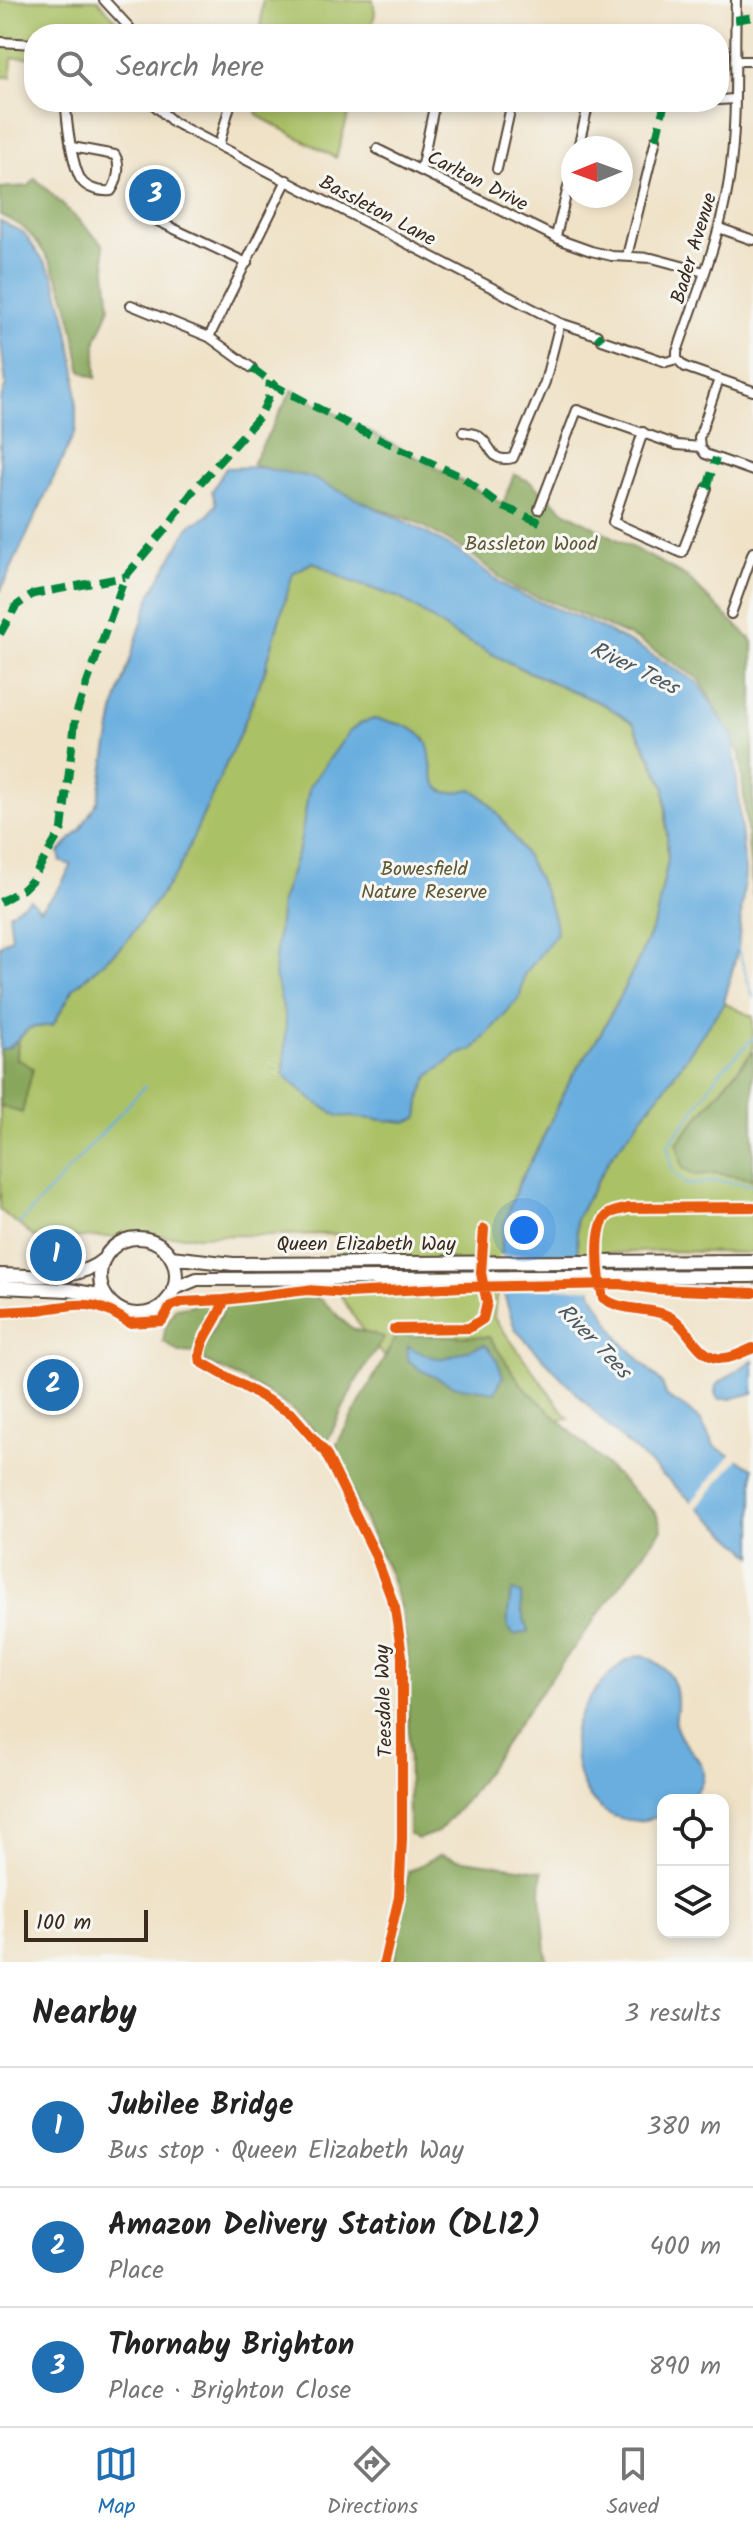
<!DOCTYPE html>
<meta charset="utf-8">
<style>
:root{--surface:#fff;--page:#f6f6f6;--text:#222;--muted:#767676;--line:#e0e0e0;--accent:#1f6fb2}
body{margin:0;font-family:Kalam,sans-serif;background:var(--page);color:var(--text)}
.controls{position:absolute;right:24px;bottom:24px;display:grid;overflow:hidden;border-radius:16px;box-shadow:0 4px 12px #0003}
.controls button{width:72px;height:72px;display:grid;place-items:center;padding:0;border:0;border-bottom:2px solid var(--line);background:var(--surface);color:var(--text);font:40px sans-serif}
.compass{position:absolute;left:561px;top:136px;width:72px;height:72px;border-radius:50%;background:var(--surface);box-shadow:0 4px 12px #0003;rotate:269deg}
.scale{position:absolute;left:24px;bottom:20px;width:124px;box-sizing:border-box;padding-left:8px;border:4px solid #3b2a1e;border-top:0;font-size:22px;line-height:28px;white-space:nowrap;color:#3b2a1e;-webkit-text-stroke:6px #f6f6f2;paint-order:stroke}
.you{position:absolute;left:524px;top:1230px;width:28px;height:28px;margin:-20px;border:6px solid #fff;border-radius:50%;background:#1a73e8;box-shadow:0 0 0 12px #1a73e833}
.badge{display:grid;place-items:center;width:52px;height:52px;border-radius:50%;background:var(--accent);color:#fff;font-size:26px;font-weight:700}
.pin{position:absolute;translate:-50% -50%;border:4px solid #fff;box-shadow:0 2px 8px #0006}
.list{margin:0;padding:0;list-style:none}
h2{display:flex;justify-content:space-between;align-items:center;height:104px;margin:0;padding:0 32px;font-size:34px}
h2 small{font-size:26px;font-weight:400;color:var(--muted)}
.list li{display:grid;grid-template-columns:52px 1fr auto;gap:24px;align-items:center;box-sizing:border-box;height:120px;padding:0 32px;border-top:2px solid var(--line)}
.list b{display:block;font-size:30px;white-space:nowrap}
.list p{margin:0;font-size:26px;white-space:nowrap;color:var(--muted)}
.list em{font-size:26px;font-style:normal;color:var(--muted)}
.icon{flex:none;width:44px;height:44px;fill:none;stroke:currentColor;stroke-width:2;stroke-linecap:round;stroke-linejoin:round}
.map{position:relative;flex:none;width:753px;height:1962px;overflow:hidden}
.search{position:absolute;background:var(--surface);box-shadow:0 4px 12px #0003;left:24px;right:24px;top:24px;height:88px;display:flex;align-items:center;gap:20px;box-sizing:border-box;padding:0 28px;border-radius:32px;color:var(--muted);font-size:30px}
.sheet{height:464px;background:var(--surface)}
nav{display:flex;justify-content:space-around;align-items:center;box-sizing:border-box;height:112px;border-top:2px solid var(--line);background:var(--surface);font-size:22px;color:var(--muted)}
nav a{display:grid;justify-items:center;gap:4px}
nav .on{color:var(--accent)}
.map>svg:first-child{display:block}
</style>
<div class="map">
<svg width="753" height="1962" viewBox="0 0 753 1962">
<rect width="100%" height="100%" fill="#f6f6f2"/>
<filter id="ink" filterUnits="userSpaceOnUse"><feTurbulence type="fractalNoise" baseFrequency=".0125" numOctaves="2"/><feDisplacementMap in="SourceGraphic" scale="16" xChannelSelector="R" yChannelSelector="G"/><feConvolveMatrix kernelMatrix="1 2 1 2 8 2 1 2 1" color-interpolation-filters="sRGB"/></filter>
<filter id="wash" filterUnits="userSpaceOnUse"><feTurbulence type="fractalNoise" baseFrequency=".006" numOctaves="4" result="noise"/><feDisplacementMap in="SourceGraphic" scale="32" xChannelSelector="R" yChannelSelector="G"/><feGaussianBlur stdDeviation="1.8" result="paint"/><feColorMatrix in="noise" values="0 0 0 0 0 0 0 0 0 0 0 0 0 0 0 0 0 1.4 0 .05"/><feComposite in="paint" operator="in"/></filter>
<g filter="url(#wash)">
<rect width="100%" height="100%" fill="#efe2c7"/>
<path fill="#abc166" stroke="#737642" stroke-width="2" d="M0,0H98L129,34H34V57L12,58L11,77H0Z
M263,0H373L375,13L370,34H260C263,21 260,13 263,0Z
M252,102H352L336,158L258,116Z
M313,562L347,580L400,598L455,635L522,669L605,705L633,723L665,788L668,860L656,918L640,957L601,1033L571,1078L539,1146L518,1185L503,1228L494,1318L569,1419L463,1426L371,1344L341,1296L337,1234L35,1238L0,1210V1050L10,1047L29,1028L53,1025L74,988L125,943L178,871L240,733L265,670L293,572Z
M724,1003L753,1017V1051L677,1143L696,1175L716,1173L753,1179V1253L666,1251L578,1254L576,1219L610,1158L667,1085Z"/>
<path fill="#88a75b" stroke="#62683c" stroke-width="2" d="M35,178L103,244L110,307L96,340V378L81,371C73,321 64,269 27,231C21,224 9,219 0,215V188L29,186Z
M292,390L503,504L514,474L529,481L566,512L686,576L753,642V896L740,754L700,680L638,640L564,607L513,588L470,553L414,521L252,464Z
M18,1032L17,1059L33,1068L22,1113L0,1106V1041Z
M753,1051V1179L716,1173L696,1175L683,1168L677,1143Z
M304,1295C327,1295 334,1317 352,1328C362,1333 374,1334 384,1337L355,1383L325,1446C298,1402 248,1383 204,1361L203,1349L227,1303Z
M207,1303H217L220,1307L196,1353L179,1352L163,1341L166,1325L175,1308Z
M397,1335L489,1337L522,1385L656,1513L662,1529L534,1701L468,1798L438,1832L418,1839L409,1834L408,1657L403,1618L391,1577L333,1451Z
M441,1854L456,1859L542,1871L541,1896L547,1962H394L408,1872Z"/>
<path fill="#69aedf" stroke="#526c7e" stroke-width="2" d="M0,221L24,233L53,275L66,319L76,372V430L0,592V401L6,385L0,336Z
M258,467L310,477L410,524L462,553L510,590L584,620L637,646L698,683L733,737L745,873L738,948L724,1003L667,1085L610,1158L576,1219L578,1254L594,1296L620,1340L662,1383L667,1397L686,1408L701,1421L714,1446L753,1468V1556L610,1428L515,1329L500,1282L503,1228L518,1185L539,1146L571,1078L601,1033L640,957L656,918L668,860L665,788L652,759L633,723L605,705L522,669L455,635L400,598L347,580L313,562L293,573L265,670L240,733L178,871L125,943L74,988L53,1025L29,1028L10,1047L0,1050V945L12,937L9,914L30,899L40,909L58,890L72,865L61,862L59,852L80,830L98,800L115,707L151,594L190,525L208,516L216,504L212,491L226,468Z
M374,719C391,722 410,724 422,736C437,750 424,784 446,792C454,795 463,790 471,789C501,803 555,900 557,933L524,975L520,997L474,1049L458,1055L429,1076L421,1095L418,1118L406,1122L338,1116L312,1100L284,1075L286,1020L274,971L281,902L300,845L309,787L349,732L361,723Z
M485,1345C496,1353 499,1365 503,1377L495,1392L454,1386L422,1371L407,1359L408,1346C448,1369 446,1354 485,1345Z
M753,1360V1393L730,1399H718L715,1393L716,1385Z
M513,1591L521,1594V1609L528,1632L514,1635L508,1628C507,1620 509,1597 513,1591Z
M643,1655C664,1665 677,1677 677,1701C678,1709 674,1719 676,1726C680,1748 714,1761 700,1786C691,1802 679,1800 663,1800V1815C617,1832 582,1806 576,1759C574,1749 573,1739 575,1729C580,1709 594,1691 607,1677C618,1666 628,1657 643,1655Z"/>
<path fill="#efe2c7" d="M582,1254L595,1288L498,1289L496,1283L498,1255Z
M733,1452L740,1456L695,1510L689,1505Z"/>
<g fill="none" stroke-linecap="round" stroke-linejoin="round">
<path stroke="#69aedf" stroke-width="2" d="M738,949L753,997
M753,1038L717,1075L689,1118L668,1144L672,1171L687,1185L718,1181L753,1185
M19,1224L145,1086"/>
</g>
</g>
<g filter="url(#ink)">
<g fill="none" stroke-linecap="round" stroke-linejoin="round">
<defs>
<path id="street" d="M104,0L129,27
M0,42L34,44
M735,61H753
M719,100L734,99
M66,102C66,120 72,165 81,180C87,189 101,192 111,191C118,181 121,165 115,155L72,147
M151,102L173,122L560,323L597,335
M398,103V102
M219,145L231,102
M578,148L589,102
M377,149L563,241L591,251L612,256L652,258L704,272
M421,169L435,102
M497,169L512,102
M151,218L247,263
M719,228L753,240
M556,236L573,167
M627,256L656,139
M131,305L209,337L252,368
M209,337L287,180
M602,340L666,362L677,359
M677,359V352C696,296 720,239 729,180C738,121 734,59 736,0
M677,359L685,367L753,391
M719,379L699,438L700,447L705,454L753,471
M463,432C468,433 473,433 477,435C494,444 488,464 513,458L545,382L560,323
M643,432L613,522L682,553L707,488
M539,509L577,410L677,445L700,447
M731,614L753,552"/>
<path id="secondary" d="M100 1276a38 38 0 1 1 76 0a38 38 0 1 1-76 0Z
M171,1257L233,1264L753,1261
M0,1275C35,1275 76,1283 104,1259
M0,1287L69,1290L106,1296
M173,1289L197,1279L753,1276"/>
</defs>
<use href="#street" stroke="#564637" stroke-width="12"/>
<use href="#secondary" stroke="#564637" stroke-width="16"/>
<use href="#street" stroke="#fff" stroke-width="8"/>
<use href="#secondary" stroke="#fff" stroke-width="12"/>
<path stroke="#00873e" stroke-width="8" stroke-dasharray="16 8" stroke-linecap="butt" d="M735,20L753,17
M656,139L665,102
M597,335L602,340
M252,368L277,387L358,429L462,477L501,506L540,522
M707,488L716,458
M0,634L16,606L33,594L125,577
M0,902L23,889L32,880L62,829L76,714L125,577L168,526L193,491L260,416L268,399L270,381"/>
<defs>
<path id="cycleway" d="M753,1207L628,1208C622,1210 613,1211 609,1214C592,1225 599,1280 603,1298C625,1314 655,1305 675,1320C689,1330 698,1355 717,1358C728,1361 743,1352 753,1348
M224,1300C220,1320 195,1342 201,1362L292,1414L325,1452L374,1552L395,1608L402,1656V1839L399,1897L384,1962
M0,1312C15,1311 30,1311 45,1309C83,1303 96,1300 129,1323L162,1321L171,1306L182,1302L224,1300L307,1290L348,1293L461,1287L620,1284L655,1289L753,1293
M394,1329L469,1328L483,1319L487,1303L481,1273L484,1229"/>
</defs>
<use href="#cycleway" stroke="#f6f6f2" stroke-width="15"/>
<use href="#cycleway" stroke="#e8590c" stroke-width="10"/>
</g>
</g>
<g text-anchor="middle" stroke-width="6" stroke-linejoin="round" paint-order="stroke">
<g font-size="20" fill="#3b2a1e" stroke="#f6f6f2">
<text transform="translate(478 180) rotate(27)" y="7">Carlton Drive</text>
<text transform="translate(378 210) rotate(28)" y="7">Bassleton Lane</text>
<text transform="translate(693 248) rotate(-73)" y="7">Bader Avenue</text>
<text x="366" y="1250">Queen Elizabeth Way</text>
<text transform="translate(383 1701) rotate(-92)" y="7">Teesdale Way</text>
</g>
<g font-size="20" fill="#5d5734" stroke="#f6f6f2">
<text x="531" y="550">Bassleton Wood</text>
<text x="424" y="875">Bowesfield<tspan x="424" dy="23">Nature Reserve</tspan></text>
</g>
<g font-size="22" font-style="italic" fill="#4b5862" stroke="#f6f6f2">
<text transform="translate(635 667) rotate(26)" y="8">River Tees</text>
<text transform="translate(595 1340) rotate(46)" y="8">River Tees</text>
</g>
</g>
</svg>
<div class="controls">
<button><svg class="icon" aria-label="locate" viewBox="0 0 24 24"><circle cx="12" cy="12" r="6"/><path d="M12 2v4M12 18v4M2 12h4M18 12h4"/></svg></button>
<button><svg class="icon" aria-label="layers" viewBox="0 0 24 24"><path d="M12 4l9 5-9 5-9-5zM3 14l9 5 9-5"/></svg></button>
</div>
<svg class="compass" viewBox="-18 -18 36 36"><path d="M0-13l5 13h-10z" fill="#e53935"/><path d="M0 13l5-13h-10z" fill="#767676"/></svg>
<div class="scale">100 m</div>
<div class="you"></div>
<div class="pin badge" style="left:56px;top:1255px">1</div>
<div class="pin badge" style="left:53px;top:1385px">2</div>
<div class="pin badge" style="left:155px;top:195px">3</div>
<div class="search"><svg class="icon" aria-label="search" viewBox="0 0 24 24"><circle cx="10" cy="10" r="6"/><path d="M15 15l6 6"/></svg>Search here</div>
</div>
<section class="sheet">
<h2>Nearby<small>3 results</small></h2>
<ul class="list">
<li><span class="badge">1</span><div><b>Jubilee Bridge</b><p>Bus stop · Queen Elizabeth Way</p></div><em>380 m</em></li>
<li><span class="badge">2</span><div><b>Amazon Delivery Station (DLI2)</b><p>Place</p></div><em>400 m</em></li>
<li><span class="badge">3</span><div><b>Thornaby Brighton</b><p>Place · Brighton Close</p></div><em>890 m</em></li>
</ul>
</section>
<nav>
<a class="on"><svg class="icon" aria-label="map" viewBox="0 0 24 24"><path d="M3 6l6-2 6 2 6-2v14l-6 2-6-2-6 2zM9 4v14M15 6v14"/></svg>Map</a>
<a><svg class="icon" aria-label="directions" viewBox="0 0 24 24"><path d="M12 3l9 9-9 9-9-9zM9 14v-3h6M13 9l2 2-2 2"/></svg>Directions</a>
<a><svg class="icon" aria-label="saved" viewBox="0 0 24 24"><path d="M7 4h10v16l-5-4-5 4z"/></svg>Saved</a>
</nav>
